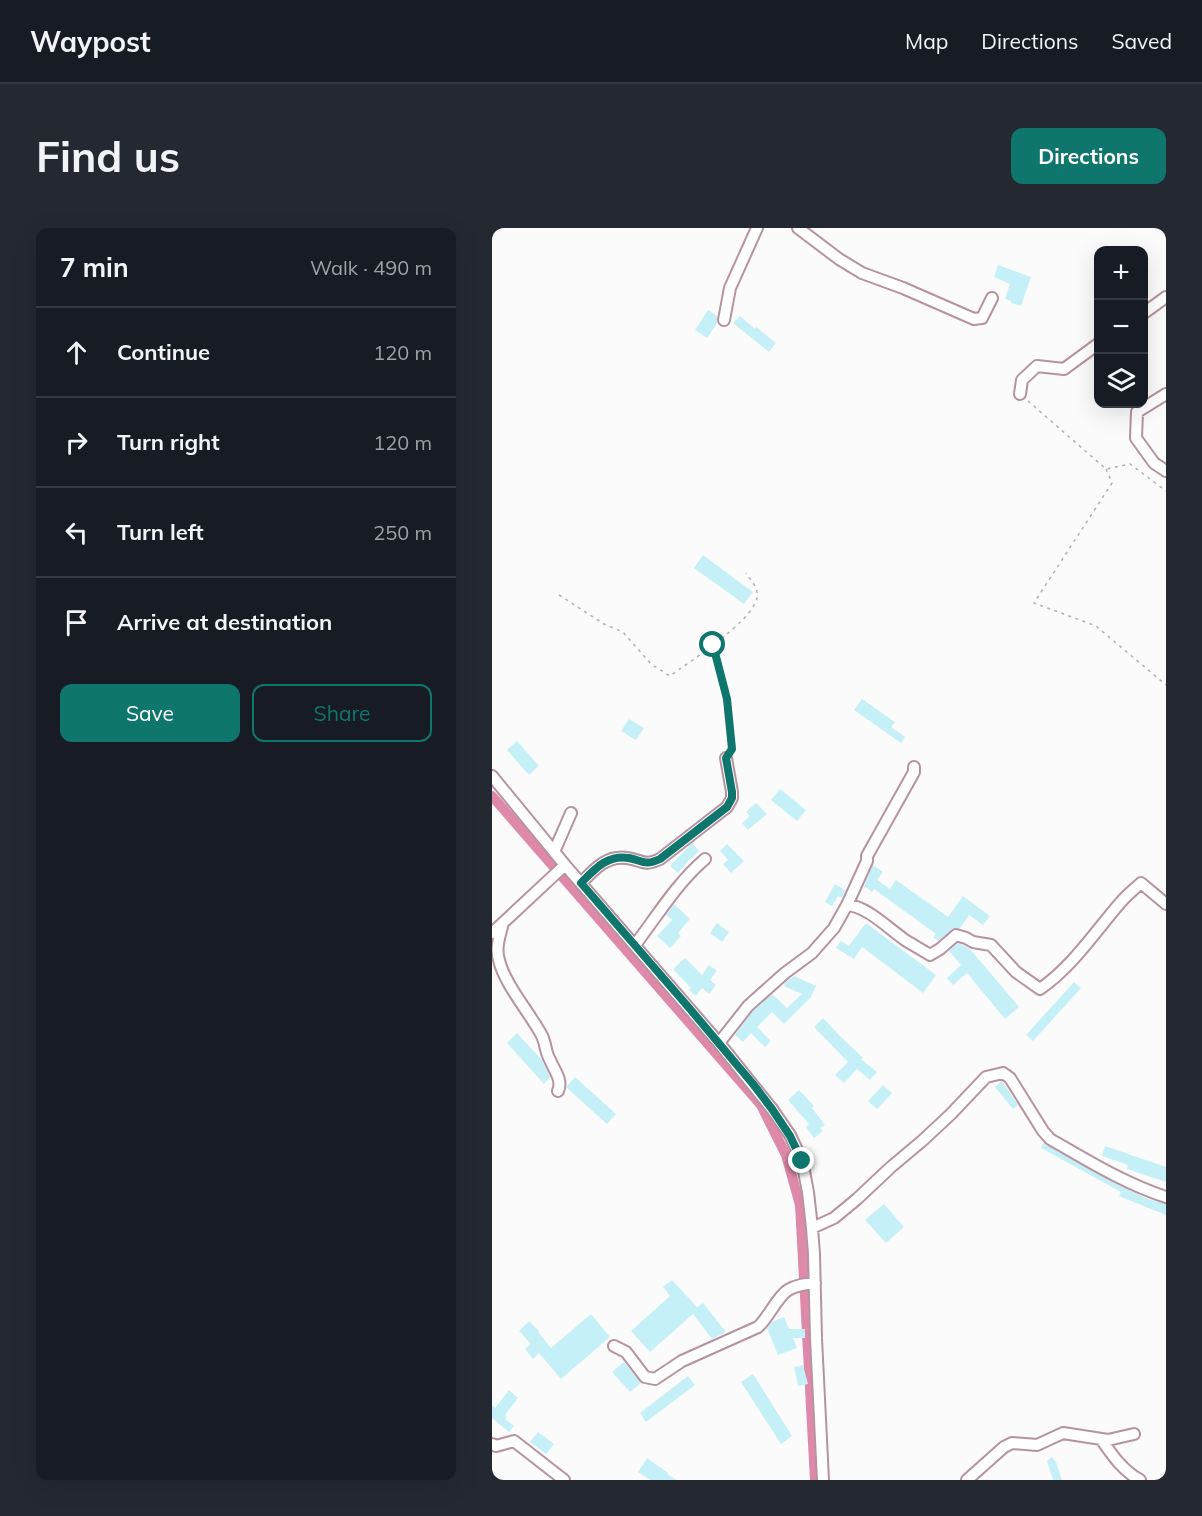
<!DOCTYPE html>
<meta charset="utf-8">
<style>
:root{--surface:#171b24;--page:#242831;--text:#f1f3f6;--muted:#9ea1a6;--line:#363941;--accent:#0f766e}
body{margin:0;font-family:Mulish,sans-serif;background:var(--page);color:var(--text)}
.controls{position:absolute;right:18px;top:18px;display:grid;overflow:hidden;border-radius:12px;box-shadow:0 6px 24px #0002}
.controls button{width:54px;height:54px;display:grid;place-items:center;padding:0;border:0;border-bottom:2px solid var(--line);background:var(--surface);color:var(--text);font:30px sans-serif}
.stop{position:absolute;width:18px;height:18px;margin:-14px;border:4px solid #0f766e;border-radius:50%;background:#fff}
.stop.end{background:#0f766e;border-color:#fff;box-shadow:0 2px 6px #0008}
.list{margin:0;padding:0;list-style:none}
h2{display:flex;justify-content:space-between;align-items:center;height:78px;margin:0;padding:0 24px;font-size:26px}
h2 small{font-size:20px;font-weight:400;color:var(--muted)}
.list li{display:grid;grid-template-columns:39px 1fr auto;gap:18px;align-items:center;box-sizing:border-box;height:90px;padding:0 24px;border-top:2px solid var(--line)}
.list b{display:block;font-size:22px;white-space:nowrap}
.list em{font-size:20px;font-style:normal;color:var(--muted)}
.actions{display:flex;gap:12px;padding:18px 24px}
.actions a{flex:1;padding:14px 0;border:2px solid var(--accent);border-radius:12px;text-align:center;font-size:21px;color:var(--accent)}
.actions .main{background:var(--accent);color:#fff}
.icon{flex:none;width:33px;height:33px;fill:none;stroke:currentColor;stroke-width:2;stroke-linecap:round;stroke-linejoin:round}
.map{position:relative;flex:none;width:674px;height:1252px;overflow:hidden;border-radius:12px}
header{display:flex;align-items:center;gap:36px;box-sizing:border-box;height:84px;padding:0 30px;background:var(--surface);border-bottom:2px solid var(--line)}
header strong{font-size:28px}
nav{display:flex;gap:33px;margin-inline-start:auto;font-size:21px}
.intro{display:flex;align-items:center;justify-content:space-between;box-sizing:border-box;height:144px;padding:0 36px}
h1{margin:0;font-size:42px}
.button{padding:15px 27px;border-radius:12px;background:var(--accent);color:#fff;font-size:21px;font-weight:700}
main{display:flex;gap:36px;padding:0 36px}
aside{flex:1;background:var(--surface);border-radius:12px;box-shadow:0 6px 24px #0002}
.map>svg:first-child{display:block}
</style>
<header>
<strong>Waypost</strong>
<nav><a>Map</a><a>Directions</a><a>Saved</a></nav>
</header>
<div class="intro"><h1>Find us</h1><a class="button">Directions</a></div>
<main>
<aside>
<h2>7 min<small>Walk · 490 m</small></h2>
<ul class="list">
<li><svg class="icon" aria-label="ahead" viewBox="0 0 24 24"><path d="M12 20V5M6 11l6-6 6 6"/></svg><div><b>Continue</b></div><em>120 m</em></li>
<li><svg class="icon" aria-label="right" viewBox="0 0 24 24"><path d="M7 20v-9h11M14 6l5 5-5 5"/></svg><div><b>Turn right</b></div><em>120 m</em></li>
<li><svg class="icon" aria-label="left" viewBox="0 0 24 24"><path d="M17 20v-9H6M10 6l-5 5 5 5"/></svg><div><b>Turn left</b></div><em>250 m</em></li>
<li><svg class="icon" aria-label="arrive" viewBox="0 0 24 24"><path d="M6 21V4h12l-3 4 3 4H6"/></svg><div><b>Arrive at destination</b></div></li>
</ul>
<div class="actions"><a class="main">Save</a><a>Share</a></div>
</aside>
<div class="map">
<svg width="674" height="1252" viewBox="0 0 674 1252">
<rect width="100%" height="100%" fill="#fbfbfb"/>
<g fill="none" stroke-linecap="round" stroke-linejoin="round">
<path stroke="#df89aa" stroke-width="10" d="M0,568L269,877L294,927L308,977L323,1252"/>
</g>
<path fill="#c6f0f7" d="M506,37L539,49L529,78L519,75V73L513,71L518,56L502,49Z
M216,82L225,88V95L215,110L203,102Z
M248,88L263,101L264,99L284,115L277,124L241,95Z
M211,327L261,364L252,376L202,340Z
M370,471L403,494L399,499L413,509L409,515L362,482Z
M137,491L152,500L144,512L129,503Z
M25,513L47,538L37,547L15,522Z
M288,561L314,582L305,593L279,572Z
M264,575L275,586L256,602L250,595L258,588L254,584Z
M200,615L207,623L200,631L199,630L186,645L178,638Z
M235,616L252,633L239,645L231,636L236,632L228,623Z
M381,637L391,644L385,652L398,661L404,652L456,689L471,668L498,688L491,697L477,687L468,700H463L460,701L446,713L441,709L444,706L382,661L380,664L372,658Z
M343,656L353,662L350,670L346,668L340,678L333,674Z
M182,676L198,691L186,705L189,708L178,720L165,708L180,692L174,687Z
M225,695L237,704L230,714L218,705Z
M374,695L444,747L431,765L370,719L362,731L344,720L349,713L357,718Z
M466,715L478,721L527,779L513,791L475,745L461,757L455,750L469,737L457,723Z
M193,730L210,747L217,737L225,743L218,752L224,757L217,766L210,760L204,768L197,762L199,760L181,741Z
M302,748L324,758L319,769L292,796L280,784L265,799L279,813L273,819L259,805L251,814L243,807L261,783L280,766L295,780L310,766L292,758L293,755Z
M582,754L589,760L541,813L534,807Z
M331,790L348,808L371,830L369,831L385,844L378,852L365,841L352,855L343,847L356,834L322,799Z
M25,805L49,831L58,849L52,856L15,815Z
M83,849L124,886L115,896L75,860V858Z
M510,853L526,877L521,881L503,859Z
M391,857L400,865L385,881L376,873Z
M307,862L322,878L320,880L333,897L328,900L331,903L322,910L314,899L317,896L296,872Z
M551,915L626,957L656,971L674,976V987L627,968L629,964L549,920Z
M613,918L674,939V954L635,941L636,937L610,928Z
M392,976L412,999L394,1015L373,992Z
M180,1052L205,1079L211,1075L234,1104L220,1111L201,1086L158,1124L139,1103L178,1068L171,1059Z
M99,1086L118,1109L69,1151L47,1125L41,1131L33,1121L39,1116L27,1103L37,1093L47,1103L46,1104L59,1120Z
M292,1089L297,1101H313V1110H301L305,1120L286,1127L275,1100L280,1094Z
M132,1134L149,1155L138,1164L120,1144Z
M311,1137L316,1156L306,1158L302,1139Z
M261,1146L300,1208L289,1216L249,1154Z
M196,1148L203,1157L154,1194L148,1185Z
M17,1162L26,1170L13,1187L15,1189L13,1191L22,1198L17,1204L0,1190V1177L3,1180Z
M46,1204L62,1216L54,1226L38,1214Z
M560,1229L564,1234L570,1252H561L555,1233Z
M155,1230L176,1245L175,1246L185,1252H158L146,1244Z"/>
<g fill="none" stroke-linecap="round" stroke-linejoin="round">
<defs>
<path id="minor" d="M306,0L347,31L370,45L411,60L482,91L490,90L500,70
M652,85L674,69
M232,92L238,60L265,0
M528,166L530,152L545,138L572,141L606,116
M674,166L645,184L644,210L662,235L674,243
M0,548L73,637L227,815L280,881L298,907L310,933L316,964L320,1000L322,1026L324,1110L331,1252
M62,624L79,585
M89,655C102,642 114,627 135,630C151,632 151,639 168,631L235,579L240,570V564L234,530
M355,677L375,633V628L422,544V539
M11,695C8,707 3,720 7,732C12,755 37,784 49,806C54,814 53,824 58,832C62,842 71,852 66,863
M0,705L73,637
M143,717C165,688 185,655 213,631
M227,815L256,778L293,745L320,725L342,700L355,677C375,678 397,701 413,712C421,717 430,722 438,727L448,721L464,707L474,710L481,714L499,717L524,744L548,761C581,738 603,704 628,675C635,667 642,661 649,655L674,676
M320,1000L342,990L365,971L399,939L430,913L459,886L494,849L511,845L518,850L551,903L558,911C595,932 633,956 674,969
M122,1118L134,1124L153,1149L163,1151L190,1133L266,1099C277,1089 285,1069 296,1062C304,1057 313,1056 323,1055
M609,1211C620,1227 631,1243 648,1252
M0,1216L4,1218L22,1213L72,1252
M475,1252L512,1219L520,1215L545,1217L571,1205L616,1212L642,1206"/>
</defs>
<use href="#minor" stroke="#b6939f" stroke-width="14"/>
<path stroke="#b4aeb0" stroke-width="1.5" stroke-dasharray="3 4.5" stroke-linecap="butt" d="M536,173L614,241L638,236L674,263
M614,241L620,255L542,375L604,398L674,457
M67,367L112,396L131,404L159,436L178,448C197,434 261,393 265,370C267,360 259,353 254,345
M221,418L235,471L240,522"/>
<use href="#minor" stroke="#fff" stroke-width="10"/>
</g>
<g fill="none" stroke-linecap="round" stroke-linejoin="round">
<path stroke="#0f766e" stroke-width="8" d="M221,417L235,471L240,521L234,530L240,564V570L235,579L168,631C153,638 151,633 137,630C115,626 102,642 89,655L198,781L261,856L280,881L298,908L310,933"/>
</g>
</svg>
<div class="controls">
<button>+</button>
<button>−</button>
<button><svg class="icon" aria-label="layers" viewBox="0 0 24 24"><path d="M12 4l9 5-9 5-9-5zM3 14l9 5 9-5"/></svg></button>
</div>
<div class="stop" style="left:221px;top:417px"></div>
<div class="stop end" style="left:310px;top:933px"></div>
</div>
</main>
